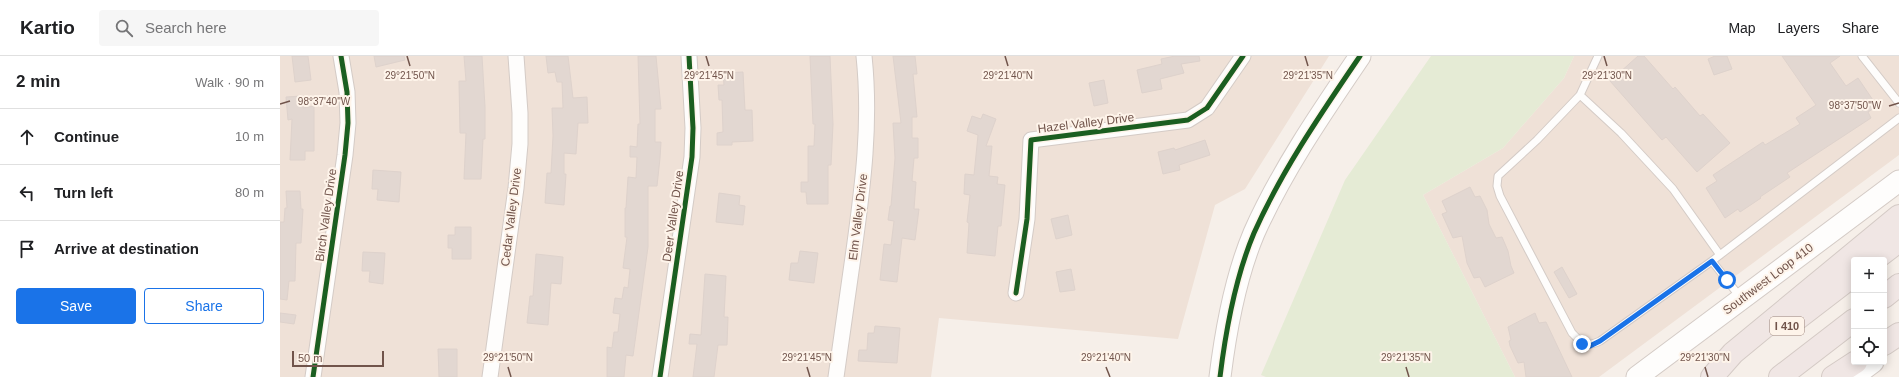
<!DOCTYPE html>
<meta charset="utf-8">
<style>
:root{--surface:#fff;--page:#f6f6f6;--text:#202124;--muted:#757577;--line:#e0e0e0;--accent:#1a73e8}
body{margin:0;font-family:Arial,sans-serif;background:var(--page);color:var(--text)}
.controls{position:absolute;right:12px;bottom:12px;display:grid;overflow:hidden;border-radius:4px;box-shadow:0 2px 10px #0003}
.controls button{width:36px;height:36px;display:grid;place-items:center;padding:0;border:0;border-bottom:1px solid var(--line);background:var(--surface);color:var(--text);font:20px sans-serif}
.scale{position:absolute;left:12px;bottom:10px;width:92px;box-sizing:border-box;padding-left:4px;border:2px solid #71544b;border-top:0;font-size:11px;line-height:14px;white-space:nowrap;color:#71544b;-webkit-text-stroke:3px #fef4ea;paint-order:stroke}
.stop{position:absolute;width:12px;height:12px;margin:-9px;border:3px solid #1a73e8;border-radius:50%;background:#fff}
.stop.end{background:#1a73e8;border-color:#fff;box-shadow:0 1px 4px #0008}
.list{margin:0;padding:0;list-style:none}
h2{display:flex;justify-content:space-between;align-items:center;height:52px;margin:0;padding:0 16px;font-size:17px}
h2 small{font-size:13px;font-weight:400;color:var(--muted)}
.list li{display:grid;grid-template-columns:26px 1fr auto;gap:12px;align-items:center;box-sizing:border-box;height:56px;padding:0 16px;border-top:1px solid var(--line)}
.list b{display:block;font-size:15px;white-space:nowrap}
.list em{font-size:13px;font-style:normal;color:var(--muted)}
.actions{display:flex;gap:8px;padding:12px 16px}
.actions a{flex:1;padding:9px 0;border:1px solid var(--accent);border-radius:4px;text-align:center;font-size:14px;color:var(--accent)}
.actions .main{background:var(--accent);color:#fff}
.icon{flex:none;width:22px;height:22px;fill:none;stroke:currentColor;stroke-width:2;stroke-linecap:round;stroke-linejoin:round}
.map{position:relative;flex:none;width:1619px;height:321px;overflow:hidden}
header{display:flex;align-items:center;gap:24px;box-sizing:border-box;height:56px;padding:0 20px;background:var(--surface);border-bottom:1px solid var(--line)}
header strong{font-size:19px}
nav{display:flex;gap:22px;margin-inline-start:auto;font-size:14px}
.search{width:280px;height:36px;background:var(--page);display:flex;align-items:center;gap:10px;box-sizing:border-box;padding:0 14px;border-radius:4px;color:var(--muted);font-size:15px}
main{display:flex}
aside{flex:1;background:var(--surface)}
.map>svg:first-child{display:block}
</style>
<header>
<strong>Kartio</strong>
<div class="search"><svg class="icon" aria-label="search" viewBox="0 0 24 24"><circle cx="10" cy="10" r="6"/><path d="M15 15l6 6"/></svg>Search here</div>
<nav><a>Map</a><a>Layers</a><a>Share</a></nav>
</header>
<main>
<aside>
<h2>2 min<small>Walk · 90 m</small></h2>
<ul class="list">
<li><svg class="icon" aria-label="ahead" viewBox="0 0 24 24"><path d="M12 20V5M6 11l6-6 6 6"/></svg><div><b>Continue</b></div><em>10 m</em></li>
<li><svg class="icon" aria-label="left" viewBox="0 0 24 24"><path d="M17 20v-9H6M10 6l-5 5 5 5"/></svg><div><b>Turn left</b></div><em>80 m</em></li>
<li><svg class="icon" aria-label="arrive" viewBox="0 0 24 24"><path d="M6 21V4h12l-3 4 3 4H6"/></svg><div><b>Arrive at destination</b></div></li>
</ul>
<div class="actions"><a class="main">Save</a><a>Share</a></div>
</aside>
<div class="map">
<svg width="1619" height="321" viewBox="0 0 1619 321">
<rect width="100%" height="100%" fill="#f6efe9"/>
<path fill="#efe1d7" d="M0,0H1049L965,133L935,149L898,283L659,262L651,321H0Z
M1294,0H1619V99L1319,321H1235L1143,139L1223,92L1284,22Z"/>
<path fill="#e5ebd5" d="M1151,0H1294L1284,22L1223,92L1143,139L1235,321H986L981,319L1065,124Z"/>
<path fill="#e2d7d1" stroke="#ded2cc" d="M12,0H28L31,24L15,26Z
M94,0H124L125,4L96,11Z
M184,0H202L205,51V83H203L201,123H184L186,77H180L179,25H186Z
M266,0H288L293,42L307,41L308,67H298L296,98L284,97V118H286L284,149L265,147L267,117H271L273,80L272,52H283L282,26H277L275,16L268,17Z
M358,0H376L381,53H375V86H381L380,102L377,130H368V191L353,300L346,299L344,321H327V291L332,292L334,276H338L340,258L333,257L335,242L342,243L344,231L348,232L350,213L343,212L347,181H345V152H346L348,121L356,122L357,101H350V90L357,91L358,68H360Z
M530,0H550L553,68L551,109H548V148H527L526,136H521V126H528V90H534L535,68H533Z
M613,0H635L637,18H633L637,61H632V82H638V102H634L632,125L636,126L634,153H639L635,184L622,182L617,226L600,224L604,188L611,189L614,165L608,164L610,150H611L615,102L613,67H621Z
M895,0H919L920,5L901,8L904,17L880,23L882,33L862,37L857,14L882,8L881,3Z
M1358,0H1364L1393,33L1395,31L1420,60L1423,58L1450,87L1417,116L1386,81L1382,84L1330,25Z
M1435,0H1447L1452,13L1434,19L1428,3Z
M1502,0H1560L1550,7L1566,30L1578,22L1597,50L1588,56L1591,62L1507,117L1510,121L1480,141L1481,142L1460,156L1458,153L1445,162L1426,132L1437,125L1433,119L1483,86L1485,89L1520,68L1516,62L1536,49Z
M463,16L465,54H472L473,85L452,86V89H437V77L443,76L442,44H439L438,29H444L443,17Z
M824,24L828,47L814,50L809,27Z
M22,40L23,52L34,50V95H25V104H10L12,63L8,64L6,41Z
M703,58L716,63L706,90H712L709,120L718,121L717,128L725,129L721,170H718L715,200L687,197L689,167L687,166L690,139L684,138L685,118L694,119L698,79L687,75L692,60L701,63Z
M925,84L930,99L899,109L900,114L883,118L878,96L894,92L895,94Z
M93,114L121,116L119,146L97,144L98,133H92Z
M1190,131L1195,141L1200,140L1207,154L1209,168L1216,182L1222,181L1228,195L1231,210L1234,217L1205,231L1200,221L1194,222L1187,207L1182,180L1173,182L1162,158L1167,156L1162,145Z
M6,135H20L21,153H23L21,187H16L15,225H9L7,244L0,243V166H4L5,152H7Z
M439,137L460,140L459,149L465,150L463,169L436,166Z
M788,159L792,179L776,183L771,163Z
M175,171H191V203H172V192H168V179H175Z
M520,195L538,197L534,227L509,224L511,207H518Z
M83,196L105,197L103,228L89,226L90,215H82Z
M256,198L283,201L281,228L271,227L268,269L247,267L250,240H253Z
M1282,211L1297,238L1289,242L1274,216Z
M791,213L795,234L780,236L776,216Z
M425,218L446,220L444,261H448L447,289H438L434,321H413L417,288H409L410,278L421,279Z
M0,257L16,259L14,268L0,266Z
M1255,257L1259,267L1266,266L1292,321H1246L1244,306L1238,307L1230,290L1229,285L1231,284L1228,271Z
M595,270L620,272L617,307L578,305L579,294H587L588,277H594Z
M158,293H177V321H159Z"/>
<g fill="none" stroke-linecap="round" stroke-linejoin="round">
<defs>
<path id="lane" d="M1318,0L1300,39L1257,84L1218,120L1217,130L1220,140L1292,277C1303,288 1305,292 1320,285L1432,205L1619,62
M1582,0L1619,47
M1300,39L1341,77L1393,133L1440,199
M1432,205L1460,241"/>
<path id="street" d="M736,237L747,163L751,84L908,64L927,52L963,0
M33,321L65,99L68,67L67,36L61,0
M210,321L236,132L240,88V57L236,0
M380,321L412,101L413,72L409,0
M556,321C562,279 568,236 574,194C583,129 591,66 584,0"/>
<path id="secondary" d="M940,321C946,272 955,222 974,177C1002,114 1042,56 1080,0
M1357,321L1619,125
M1573,321L1593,306"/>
<path id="highway" d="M1594,204L1619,185
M1604,241L1619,229
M1518,262L1574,219
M1604,288L1619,278
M1432,321L1453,297L1619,160
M1500,321L1574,264
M1553,321L1576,306"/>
</defs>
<use href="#lane" stroke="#d4cbc6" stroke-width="9"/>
<use href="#street" stroke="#d4cbc6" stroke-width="17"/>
<use href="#secondary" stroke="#d4cbc6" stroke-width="23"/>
<use href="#highway" stroke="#d4cac5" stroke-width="24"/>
<use href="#lane" stroke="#fefdfc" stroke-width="7"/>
<use href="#street" stroke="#fefdfc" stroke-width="15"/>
<use href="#secondary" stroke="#fefdfc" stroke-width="21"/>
<use href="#highway" stroke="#f0e6e4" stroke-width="22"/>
<defs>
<path id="cycleway" d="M736,237L747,163L751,84L908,64L927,52L963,0
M33,321L65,99L68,67L67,36L61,0
M380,321L412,101L413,72L409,0
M940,321C946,272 955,222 974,177C1002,114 1042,56 1080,0"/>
</defs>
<use href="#cycleway" stroke="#fef4ea" stroke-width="8"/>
<use href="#cycleway" stroke="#1b5e20" stroke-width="5"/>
</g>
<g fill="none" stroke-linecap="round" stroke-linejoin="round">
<path stroke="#1a73e8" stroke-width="5" d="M1302,288L1310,290L1320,285L1432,205L1447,224"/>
</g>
<path fill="none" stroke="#71544b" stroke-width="1.5" d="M127,0L130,10M426,0L429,10M725,0L728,10M1025,0L1028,10M1324,0L1327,10M0,48L10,45M1609,50L1619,47M228,311L231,321M527,311L530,321M826,311L830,321M1126,311L1129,321M1425,311L1428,321"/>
<g text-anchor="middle" stroke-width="4" stroke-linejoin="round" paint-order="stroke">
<rect fill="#fef4ea" stroke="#9b847b" stroke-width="1" x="1490" y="261" width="34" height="18" rx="3"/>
<g font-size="11" font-weight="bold" fill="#71544b">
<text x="1507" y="274">I 410</text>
</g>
<g font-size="12" fill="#71544b" stroke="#fef4ea">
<text transform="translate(806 67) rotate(-7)" y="4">Hazel Valley Drive</text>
<text transform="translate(46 159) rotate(-82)" y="4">Birch Valley Drive</text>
<text transform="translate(393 160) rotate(-82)" y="4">Deer Valley Drive</text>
<text transform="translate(231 161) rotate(-83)" y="4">Cedar Valley Drive</text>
<text transform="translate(578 161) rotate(-83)" y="4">Elm Valley Drive</text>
<text transform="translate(1488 223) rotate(-37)" y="4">Southwest Loop 410</text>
</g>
</g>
<g font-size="10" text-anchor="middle" fill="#71544b" stroke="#fef4ea" stroke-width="4" stroke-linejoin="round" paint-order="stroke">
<text x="130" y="23">29°21'50"N</text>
<text x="429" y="23">29°21'45"N</text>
<text x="728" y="23">29°21'40"N</text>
<text x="1028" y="23">29°21'35"N</text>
<text x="1327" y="23">29°21'30"N</text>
<text x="44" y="49">98°37'40"W</text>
<text x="1575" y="53">98°37'50"W</text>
<text x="228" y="305">29°21'50"N</text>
<text x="527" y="305">29°21'45"N</text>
<text x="826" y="305">29°21'40"N</text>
<text x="1126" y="305">29°21'35"N</text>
<text x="1425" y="305">29°21'30"N</text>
</g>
</svg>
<div class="controls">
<button>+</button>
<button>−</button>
<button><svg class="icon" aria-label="locate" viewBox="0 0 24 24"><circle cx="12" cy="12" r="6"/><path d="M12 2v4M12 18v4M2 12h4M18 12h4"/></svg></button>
</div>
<div class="scale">50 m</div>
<div class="stop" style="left:1447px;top:224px"></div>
<div class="stop end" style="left:1302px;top:288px"></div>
</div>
</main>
